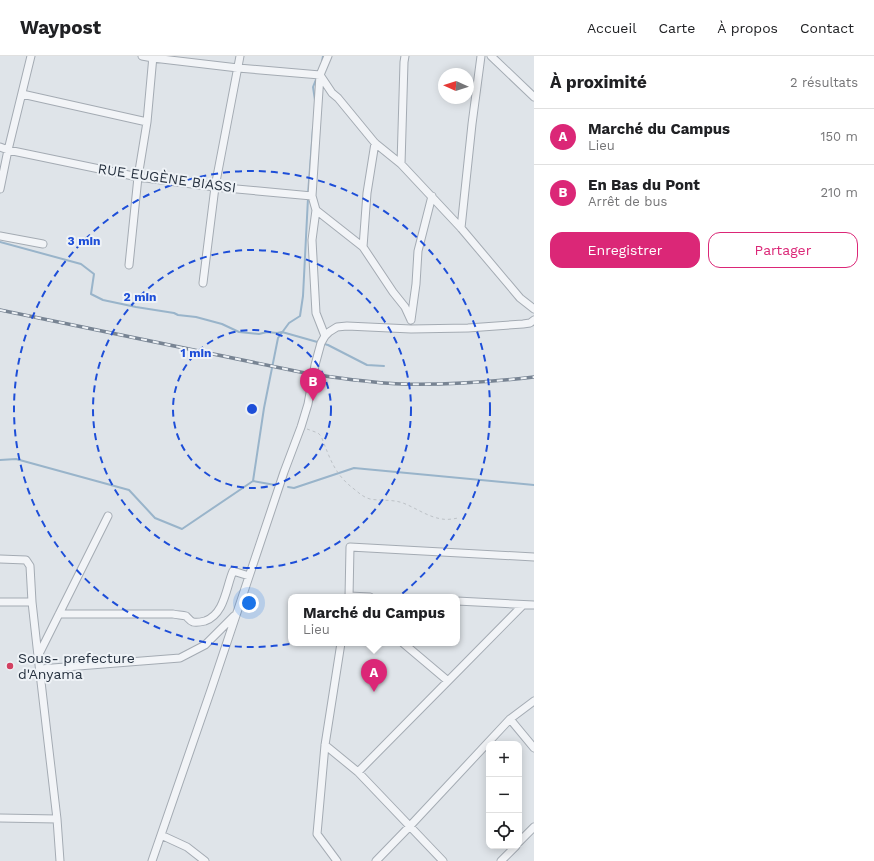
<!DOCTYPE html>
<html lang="fr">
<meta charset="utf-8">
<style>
:root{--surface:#fff;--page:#f2f2f2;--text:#202124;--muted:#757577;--line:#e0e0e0;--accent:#db2777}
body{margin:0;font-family:"Work Sans",sans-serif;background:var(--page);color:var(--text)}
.controls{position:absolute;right:12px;bottom:12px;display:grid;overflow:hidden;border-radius:8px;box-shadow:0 2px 10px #0003}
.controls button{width:36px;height:36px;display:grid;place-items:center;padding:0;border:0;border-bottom:1px solid var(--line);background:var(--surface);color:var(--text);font:20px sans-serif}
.compass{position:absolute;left:438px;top:12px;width:36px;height:36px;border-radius:50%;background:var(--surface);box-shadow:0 2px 10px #0003;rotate:273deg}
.you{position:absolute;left:249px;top:547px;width:14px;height:14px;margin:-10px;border:3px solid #fff;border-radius:50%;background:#1a73e8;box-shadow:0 0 0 6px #1a73e833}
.badge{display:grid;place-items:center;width:26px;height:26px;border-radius:50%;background:var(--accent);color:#fff;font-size:13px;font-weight:700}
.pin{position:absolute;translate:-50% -33px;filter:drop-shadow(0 1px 2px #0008)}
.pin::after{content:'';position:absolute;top:21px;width:14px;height:12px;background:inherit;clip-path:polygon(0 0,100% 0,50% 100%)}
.popup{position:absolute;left:288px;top:538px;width:172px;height:52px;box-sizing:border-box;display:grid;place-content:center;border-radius:8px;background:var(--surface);filter:drop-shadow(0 1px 3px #0005);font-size:13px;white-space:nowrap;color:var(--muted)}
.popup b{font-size:15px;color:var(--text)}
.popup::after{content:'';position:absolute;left:50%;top:100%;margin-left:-8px;border:8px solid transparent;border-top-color:var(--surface)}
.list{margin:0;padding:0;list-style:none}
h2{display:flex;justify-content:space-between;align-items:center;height:52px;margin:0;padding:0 16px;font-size:17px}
h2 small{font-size:13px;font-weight:400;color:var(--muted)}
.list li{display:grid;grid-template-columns:26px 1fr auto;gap:12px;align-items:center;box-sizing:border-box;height:56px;padding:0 16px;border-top:1px solid var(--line)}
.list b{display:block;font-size:15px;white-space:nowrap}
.list p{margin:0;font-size:13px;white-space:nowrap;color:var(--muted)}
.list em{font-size:13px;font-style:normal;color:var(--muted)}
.actions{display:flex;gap:8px;padding:12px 16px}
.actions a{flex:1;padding:9px 0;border:1px solid var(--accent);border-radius:12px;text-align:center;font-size:14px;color:var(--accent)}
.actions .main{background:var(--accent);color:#fff}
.icon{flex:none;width:22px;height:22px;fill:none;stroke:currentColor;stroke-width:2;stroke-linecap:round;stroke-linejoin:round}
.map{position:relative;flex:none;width:534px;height:805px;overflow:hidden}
header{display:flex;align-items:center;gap:24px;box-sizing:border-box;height:56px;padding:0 20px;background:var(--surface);border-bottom:1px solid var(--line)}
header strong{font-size:19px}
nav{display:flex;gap:22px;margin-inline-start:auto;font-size:14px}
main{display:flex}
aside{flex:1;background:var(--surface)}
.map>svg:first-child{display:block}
</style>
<header>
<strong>Waypost</strong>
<nav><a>Accueil</a><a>Carte</a><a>À propos</a><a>Contact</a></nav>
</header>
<main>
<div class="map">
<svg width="534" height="805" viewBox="0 0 534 805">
<rect width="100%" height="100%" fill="#dfe4e9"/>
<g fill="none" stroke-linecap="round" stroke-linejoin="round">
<path stroke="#99b4ca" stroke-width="2" d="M322,6L323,0
M315,44L313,31L317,21
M308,138L313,72
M0,186L81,208L94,218L91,238L103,244L136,251L174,257L178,259L196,261L222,268L239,276L259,278L267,276L277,277L282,276L328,289L367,309L384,310
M0,404L16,403L129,434L155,462L182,473L253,425L275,429
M253,425L264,352L278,282L289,267L300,260L303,240L308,142
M288,431L294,432L354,412L534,429"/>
<defs>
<path id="minor" d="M142,0L153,2L238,12L320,19L332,37L338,42L375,87L401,108L461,172L520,242L534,253
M328,0L320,19L312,140L316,154L363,191L393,236L405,251L411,264
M491,0L534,41
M22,38L147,66
M0,91L8,94L138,121L215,131L312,140
M401,108L404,6L405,0
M0,133L8,94L31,0
M316,154L312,184L316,257L325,280
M461,172L472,68L481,0
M0,180L43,188
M363,191L367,137L375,87
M129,209L138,121L147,66L153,0
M203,227L215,131L240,0
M411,264L416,228L418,195L432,140
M0,503L26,504L30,510L32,546L38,600
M349,540L370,541
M349,541L350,491L534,501
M457,545L534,549
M0,546H32
M59,558H173C177,559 182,559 186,560C188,562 190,565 193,566C197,567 201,566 205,565C225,558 226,531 233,515L249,520
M403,587L448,625
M40,613L180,602L205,589L234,560
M510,663L534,692
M325,689L358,716L443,805
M358,716L448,625L523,549
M0,762L57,763
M161,779L187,791L205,805
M519,786L534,771
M60,805L57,763L38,600L108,460
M152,805L212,631L284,416L301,371L308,348L315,309L321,287L325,280L329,276L337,271L347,270L411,273L468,272L523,268L530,267L534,264
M337,805L317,778L325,689L341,587
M376,805L410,770L510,663L534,645
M501,805L516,790"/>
</defs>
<use href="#minor" stroke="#a4abb3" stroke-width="9"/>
<path stroke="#bdc2c7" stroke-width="1" stroke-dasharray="3 3" stroke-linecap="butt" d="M307,373L318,377L321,380C330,402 334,418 354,433C359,437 363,441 370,443C380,445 392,443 403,447C416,452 428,461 442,463C447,464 453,463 458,462"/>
<use href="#minor" stroke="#f2f4f7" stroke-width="7"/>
<defs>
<path id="rail" d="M0,254L310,318C341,322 371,327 402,328C446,329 490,326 534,321"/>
</defs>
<use href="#rail" stroke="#788493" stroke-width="3.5"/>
<use href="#rail" stroke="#eef2f6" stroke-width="2" stroke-dasharray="6" stroke-linecap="butt"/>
</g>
<g fill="none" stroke="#1d4ed8" stroke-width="2" stroke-dasharray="7 5">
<circle cx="252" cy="353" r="79"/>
<circle cx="252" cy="353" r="159"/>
<circle cx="252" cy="353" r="238"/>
</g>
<circle fill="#d24061" stroke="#eef2f6" stroke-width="1.5" cx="10" cy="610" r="4"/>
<g text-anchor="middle" stroke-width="4" stroke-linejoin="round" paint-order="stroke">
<g font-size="14" fill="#273240" stroke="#eef2f6">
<text transform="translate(167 122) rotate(8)" y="5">RUE EUGÈNE BIASSI</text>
</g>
<g font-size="14" fill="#273240" stroke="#eef2f6" text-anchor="start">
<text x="18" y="607">Sous- prefecture<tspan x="18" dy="16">d'Anyama</tspan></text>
</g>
</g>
<circle cx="252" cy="353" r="6" fill="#1d4ed8" stroke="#eef2f6" stroke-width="2"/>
<g font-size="12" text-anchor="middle" font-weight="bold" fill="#1d4ed8" stroke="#eef2f6" stroke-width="4" stroke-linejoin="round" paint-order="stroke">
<text x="84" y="189">3 min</text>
<text x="140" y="245">2 min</text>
<text x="196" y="301">1 min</text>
</g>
</svg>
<div class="controls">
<button>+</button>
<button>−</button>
<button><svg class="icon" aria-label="locate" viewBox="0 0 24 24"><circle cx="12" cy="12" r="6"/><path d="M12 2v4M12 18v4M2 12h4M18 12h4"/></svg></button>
</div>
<svg class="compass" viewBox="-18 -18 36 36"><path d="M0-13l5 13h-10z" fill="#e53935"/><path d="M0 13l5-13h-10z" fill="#757577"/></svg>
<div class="you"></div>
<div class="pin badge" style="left:374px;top:636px">A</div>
<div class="popup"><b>Marché du Campus</b>Lieu</div>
<div class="pin badge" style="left:313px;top:345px">B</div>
</div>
<aside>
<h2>À proximité<small>2 résultats</small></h2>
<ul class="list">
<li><span class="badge">A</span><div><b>Marché du Campus</b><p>Lieu</p></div><em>150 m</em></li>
<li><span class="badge">B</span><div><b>En Bas du Pont</b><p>Arrêt de bus</p></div><em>210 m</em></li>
</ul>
<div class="actions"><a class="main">Enregistrer</a><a>Partager</a></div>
</aside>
</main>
